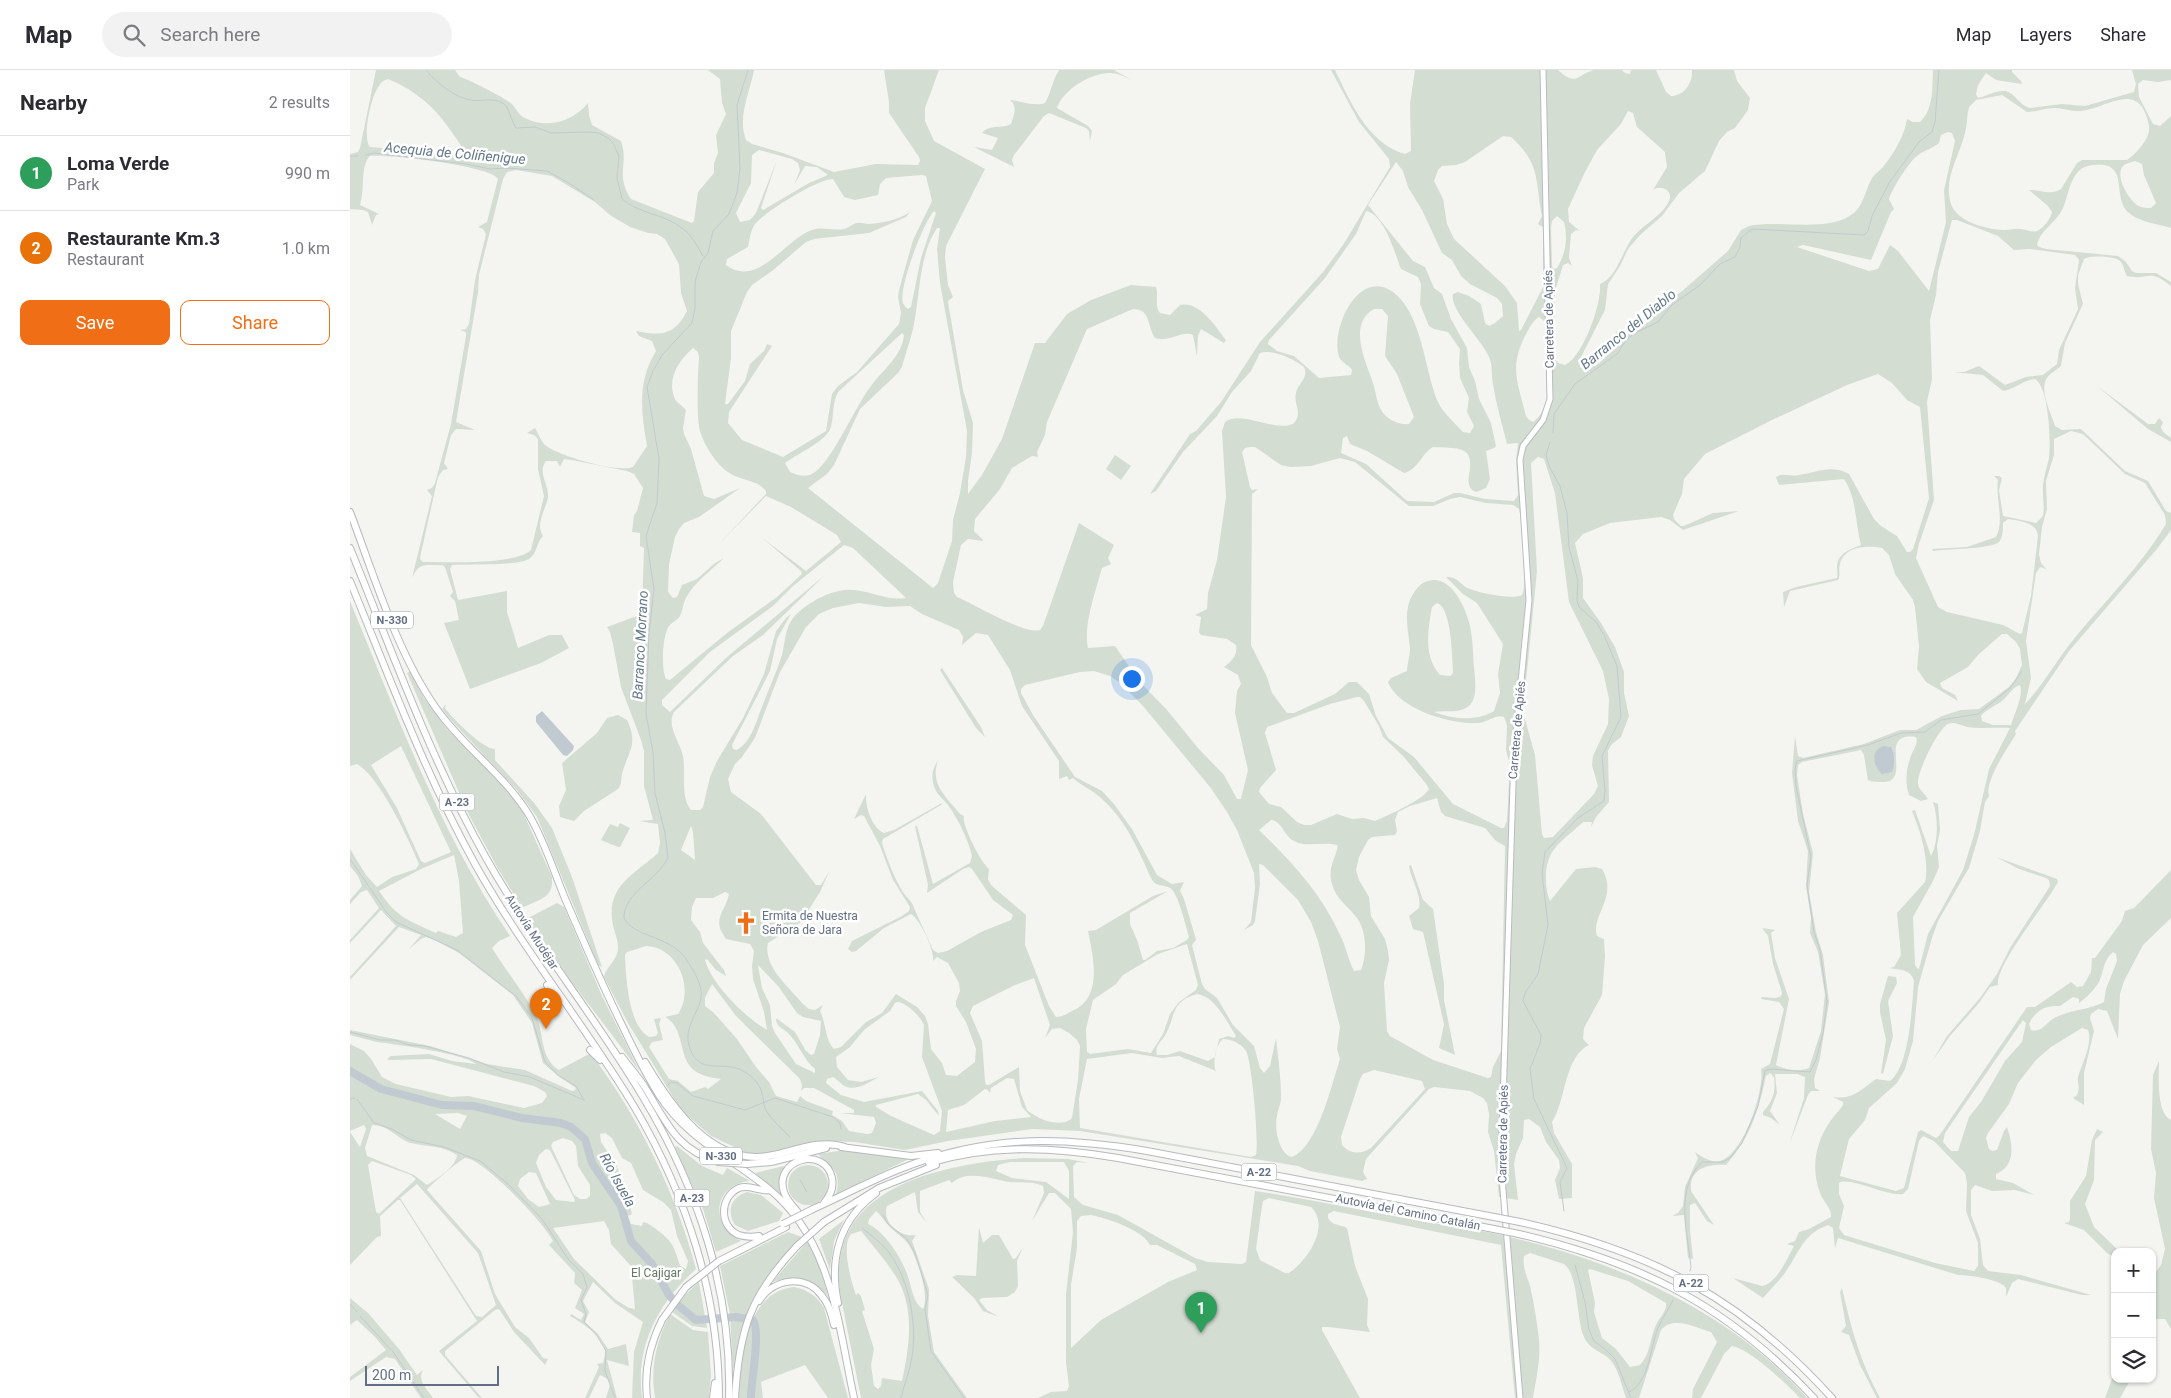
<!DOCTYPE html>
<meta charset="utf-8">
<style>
:root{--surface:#fff;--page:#f2f2f3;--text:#2b2b33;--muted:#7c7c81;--line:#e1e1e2;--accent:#f06e16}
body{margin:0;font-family:Roboto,sans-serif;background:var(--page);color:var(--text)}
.controls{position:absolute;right:15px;bottom:15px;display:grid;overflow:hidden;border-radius:10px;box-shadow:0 1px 4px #0004}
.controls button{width:45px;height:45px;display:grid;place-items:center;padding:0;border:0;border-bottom:1px solid var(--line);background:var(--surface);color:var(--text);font:25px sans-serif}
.scale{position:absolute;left:15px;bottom:12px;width:134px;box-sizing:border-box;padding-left:5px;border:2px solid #626f84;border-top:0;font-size:14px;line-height:18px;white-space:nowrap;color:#626f84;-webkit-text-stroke:4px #fff;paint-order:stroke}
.you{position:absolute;left:781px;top:608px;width:18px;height:18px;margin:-12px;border:4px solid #fff;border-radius:50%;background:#1a73e8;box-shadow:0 0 0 8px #1a73e833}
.badge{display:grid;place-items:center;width:32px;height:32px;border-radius:50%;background:var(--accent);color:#fff;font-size:16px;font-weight:700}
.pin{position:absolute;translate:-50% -41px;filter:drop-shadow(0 1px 2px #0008)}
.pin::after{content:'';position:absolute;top:26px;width:18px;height:15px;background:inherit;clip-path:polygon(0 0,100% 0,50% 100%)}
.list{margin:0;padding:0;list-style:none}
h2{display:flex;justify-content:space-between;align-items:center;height:65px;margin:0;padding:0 20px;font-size:21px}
h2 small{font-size:16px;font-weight:400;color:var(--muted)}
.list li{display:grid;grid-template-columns:32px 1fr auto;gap:15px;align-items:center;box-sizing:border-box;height:75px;padding:0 20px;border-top:1px solid var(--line)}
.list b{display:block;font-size:19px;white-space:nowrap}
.list p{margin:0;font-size:16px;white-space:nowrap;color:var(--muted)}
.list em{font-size:16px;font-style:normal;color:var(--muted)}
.actions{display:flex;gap:10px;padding:15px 20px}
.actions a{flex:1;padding:11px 0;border:1px solid var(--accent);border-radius:10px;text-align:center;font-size:18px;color:var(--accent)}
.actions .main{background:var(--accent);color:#fff}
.icon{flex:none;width:28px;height:28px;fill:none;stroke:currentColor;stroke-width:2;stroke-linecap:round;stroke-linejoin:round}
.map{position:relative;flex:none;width:1821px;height:1328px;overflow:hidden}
header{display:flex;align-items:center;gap:30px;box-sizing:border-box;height:70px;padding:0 25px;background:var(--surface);border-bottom:1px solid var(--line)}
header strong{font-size:24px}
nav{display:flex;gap:28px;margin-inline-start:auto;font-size:18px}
.search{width:350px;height:45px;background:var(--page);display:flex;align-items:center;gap:12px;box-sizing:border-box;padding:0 18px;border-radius:28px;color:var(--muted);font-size:19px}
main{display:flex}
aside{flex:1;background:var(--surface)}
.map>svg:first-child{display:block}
</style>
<header>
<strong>Map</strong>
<div class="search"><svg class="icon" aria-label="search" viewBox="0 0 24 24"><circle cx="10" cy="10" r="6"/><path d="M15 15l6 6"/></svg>Search here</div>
<nav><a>Map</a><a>Layers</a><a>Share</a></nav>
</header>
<main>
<aside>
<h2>Nearby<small>2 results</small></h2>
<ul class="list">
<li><span class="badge" style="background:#2e9e5b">1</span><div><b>Loma Verde</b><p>Park</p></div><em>990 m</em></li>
<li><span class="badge" style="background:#e8710a">2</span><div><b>Restaurante Km.3</b><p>Restaurant</p></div><em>1.0 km</em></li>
</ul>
<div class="actions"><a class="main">Save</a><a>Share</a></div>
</aside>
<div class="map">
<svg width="1821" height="1328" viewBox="0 0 1821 1328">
<rect width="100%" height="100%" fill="#f4f5f1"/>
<path fill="#d4ddd2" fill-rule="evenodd" d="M26,0H105L110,7C118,9 155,28 162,34C167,39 168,45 175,48C196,59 223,52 238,33L239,45L242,55L271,71C279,93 265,105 281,129L342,153L344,151L348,122L364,103V93L368,83L366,65L376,44L372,33L370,9L358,0H404C400,22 387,48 396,70L402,74L433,83L484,102L526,94L568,95L570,91L569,87L539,43V32L534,0H589L575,38V51L584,71L635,99L596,176L595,187L598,215L603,227L598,231L599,238L613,320L623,353L622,383L618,411V424L632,405L652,369L685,273H695L717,244L741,230L781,215L806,217C809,226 804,235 810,243L820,245L830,235C849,230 866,257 876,270L874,273L851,259L848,266L847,286L843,265C832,260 819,273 805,268C797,256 801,239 783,239L737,259L697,352L695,365L687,382L688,387L682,386L662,398L650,419L625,449L624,461L634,471L618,469L611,475L603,512L604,523L607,527C624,534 675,565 690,560L693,556L729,453L764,475L758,488L761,494L752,498C746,520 733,556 738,578L765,576L789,611L817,640L848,678L874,705L887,729H891L898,700L885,643L887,621L891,614L888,605L874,597C882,591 888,585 886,575L877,569L851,565L849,562L851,547L845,545L857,539L858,523L867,490L876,427L872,361L875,352C892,340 923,362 943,354C954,343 943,335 946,323C948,313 959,308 954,297C944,289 923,279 910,283L901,301L882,322L867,346L833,382L806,421L800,424L840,364L846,361L871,332L910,272L973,202L993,175L1040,97L1039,89L1009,52L981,0H985C1000,31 1018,74 1055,84L1061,81L1060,34L1065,0H1208C1227,18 1229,3 1244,0C1253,0 1263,0 1272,0L1275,3L1280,4L1281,0H1306L1316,22L1321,26C1334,26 1343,13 1342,0H1384L1387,11L1400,28L1398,40L1385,58L1377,62L1369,71L1355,101L1329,123L1312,146L1290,165L1278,179L1270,196L1258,214L1255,240L1231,287L1230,297L1233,299C1244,299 1257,289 1262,278C1264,273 1264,267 1266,262C1277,258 1295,261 1300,247C1302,242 1301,239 1303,235L1320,229L1331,222L1378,181L1391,160L1399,156C1429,149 1481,164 1505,142C1514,133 1516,119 1522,108C1525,104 1530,100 1533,97C1544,83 1554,67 1557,49L1563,52H1570C1584,39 1582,18 1583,0H1662V2L1671,11L1672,14L1646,10L1636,3L1628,15L1626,24L1628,28C1636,26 1647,20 1655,21C1666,23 1670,37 1681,38L1712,34L1735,36L1784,22L1786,14L1782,0H1821V10L1808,12L1793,10L1788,14L1789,27L1803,54L1810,56L1821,46V158C1808,154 1788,152 1778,142C1761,125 1781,91 1743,95C1720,97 1720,122 1713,138C1707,152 1690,160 1687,175L1689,177L1696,179L1768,186L1776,192L1782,201L1786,203H1806L1821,212V216C1798,197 1799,211 1777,206C1774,201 1774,195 1770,191C1765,186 1740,185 1734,189L1728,205V214L1733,234L1715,273L1711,296C1706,301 1699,303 1696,310C1690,323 1701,343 1705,356L1712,360L1731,359L1775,401L1798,411L1816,441L1821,443V460L1807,479L1719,581L1665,661L1666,664C1658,677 1634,712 1639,726L1635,732L1630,761L1619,798L1588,851L1582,868L1568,917L1563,971L1555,999L1547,1013L1519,1038L1515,1050L1499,1069L1490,1106L1546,1121L1554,1118L1568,1062L1571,1060L1586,1068L1589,1066L1677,937H1685L1721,912L1727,917L1733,916L1741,902L1742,888H1745L1772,851L1775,841L1784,838L1821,800V848L1793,875L1774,911L1770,924L1768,969L1757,941L1748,939L1741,944L1740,948L1744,961L1734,1003V1035L1723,1028C1726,1026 1727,1026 1728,1022C1730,1017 1727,1012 1728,1007C1732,993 1743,974 1738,960L1732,958L1701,977L1686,990L1668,1013L1659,1034L1638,1063L1636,1068L1639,1079L1642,1081L1647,1080L1654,1061L1657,1057C1663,1074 1666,1096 1646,1104V1109L1663,1113L1684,1125L1665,1120L1642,1121L1625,1115L1621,1120V1145L1630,1169L1633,1195L1638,1201L1671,1205L1741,1225H1732L1668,1209L1662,1213L1656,1227V1218C1650,1209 1619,1205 1608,1205L1488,1168L1485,1178L1483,1158L1478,1155C1451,1165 1450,1183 1434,1204C1428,1212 1420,1220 1413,1228L1383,1208L1412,1216C1427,1213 1437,1189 1444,1176L1437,1174L1445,1171L1449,1162L1459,1159L1481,1147C1482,1138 1473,1132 1470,1123C1461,1098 1465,1075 1479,1053C1483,1047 1489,1041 1493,1035V1032L1483,1027C1502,1030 1511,1020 1526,1009L1540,1011C1560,996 1562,935 1564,911C1561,899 1550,900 1539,898L1544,897L1551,885L1547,843L1575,812C1580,791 1570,760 1562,741L1565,740L1581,786C1589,772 1588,746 1583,732L1588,734L1590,760L1587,776L1589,797L1583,811L1563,847L1565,895L1567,898L1569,899L1578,864L1613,800L1624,765L1639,699L1660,658C1646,657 1631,659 1617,657C1610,655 1604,651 1598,654C1588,659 1567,702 1568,713C1568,720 1575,723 1578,729L1571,731L1559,725C1555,713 1556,701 1560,689C1562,681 1569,674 1566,667C1526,661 1563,711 1534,712C1529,712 1523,712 1518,710L1514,685L1511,680L1452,692L1448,695L1447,705L1453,744L1463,783L1459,822L1466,862L1473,885L1479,932L1470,988L1464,1009L1465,1018L1470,1021H1461L1458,1025L1439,1075L1454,1028L1455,1007L1447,1004H1425L1427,1023L1420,1041L1430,1055L1421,1048L1413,1045V1042C1423,1031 1426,1022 1424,1007L1420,1003L1416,1006C1408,1042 1401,1066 1376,1095C1358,1094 1339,1098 1341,1121L1364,1155L1357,1151L1345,1133L1340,1135V1160L1343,1189L1338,1188L1334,1145L1322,1146L1328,1143L1333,1136L1335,1117L1348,1088L1345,1082C1352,1087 1361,1093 1370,1091C1393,1086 1415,1020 1411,999L1420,994L1434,939L1429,932L1411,929L1412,927L1426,928L1431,926L1432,923L1423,894L1418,866L1412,858L1425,860L1421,863L1425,888L1439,929L1426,995C1434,1000 1450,1002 1459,998L1471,961L1475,924L1468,882L1460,863L1461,848L1456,816L1458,781L1448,751L1442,703L1445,666L1448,686L1453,688L1514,674L1550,660H1566L1592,646L1611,640L1629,639L1659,617L1665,610L1672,595L1670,579L1666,572L1657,564H1652L1629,584L1618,597L1590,613L1592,618L1605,625L1608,631L1576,612L1567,599L1569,576L1565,537L1563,530L1545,504L1539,485L1532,478C1517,475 1494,476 1490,494C1488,500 1491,505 1488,510L1440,521L1434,537L1433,522L1446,517L1487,508C1488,504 1487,500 1487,496C1488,483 1501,479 1511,475C1505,453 1507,428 1494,409L1429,415L1426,407C1433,402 1441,407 1449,405C1467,402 1482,394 1499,404L1524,449L1531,456L1547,466L1557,482H1560L1563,479L1579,428L1570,337L1557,330L1542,313L1528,304L1497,315L1422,350L1355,384L1334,409L1332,424L1323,445L1324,449L1331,456H1334L1363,443L1389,441L1333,460L1320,450L1311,447L1260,453L1233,464L1225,473L1233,508V528L1251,553L1265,577L1274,602V623L1279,646L1271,667L1261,675L1258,681L1259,732L1246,747L1241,757L1242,752H1233C1211,773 1195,778 1196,811C1196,817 1197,824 1200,831L1226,799L1245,797L1252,799C1269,827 1240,846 1247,866L1254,869L1255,887L1252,925L1234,958L1233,969L1239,975C1214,987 1216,1031 1202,1052L1204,1063L1222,1094V1128L1209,1129L1205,1110L1210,1098L1209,1090L1196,1072L1190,1057L1179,1049L1174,1050L1173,1068L1166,1084L1164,1094L1168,1130L1149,1127L1144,1081L1138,1062L1139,1044L1137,1033L1133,1028L1120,1021L1084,1017L1079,1019L1016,1089L1013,1102L1017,1109L1012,1111L960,1101L948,1096L730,1061L682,1059L598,1071L555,1080L505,1072L477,1071L423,1082L406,1084L397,1083L361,1066L331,1040L278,953L254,907C255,898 266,892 268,880C269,870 263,860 262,849C258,815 286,803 308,783L310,773L308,754L289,751L303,750L294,716V681L291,670L271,617L263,574L260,562L257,557L292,544L294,478L290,476V463L282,462L284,445L287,441L293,418L284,404L277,401L222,390L214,389L210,397L207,391H196C187,403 199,414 198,427C196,439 185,454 193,466C186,473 187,484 179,489C168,496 117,494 102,495L100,499L108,530L157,521V542L168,578L199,565H212L219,578L191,593L120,619L94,553L109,550L105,531L100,526L103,522L95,497L92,495C76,496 70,491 62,508L82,426L77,420L82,418L85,413L101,354L116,266V262L110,260L116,259L119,254L125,210L136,164L133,159L128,157L137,152L148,109C142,96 38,84 20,86C10,95 15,121 10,135L29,144L26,145L22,155L18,142L13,140L0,139V84L8,82L10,78ZM38,9C66,20 87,39 103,64C107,70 112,75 112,81L105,84L20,77C12,67 21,26 29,16C31,12 34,10 38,9ZM1652,25L1677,42C1686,42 1695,38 1704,38C1713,38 1722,42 1731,41C1758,38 1790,8 1799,56C1801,68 1786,84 1777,90H1732L1727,93L1711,119C1700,126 1690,119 1679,120L1698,136L1702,142C1701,148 1694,157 1689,160C1682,164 1677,159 1670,159C1665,158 1660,160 1655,160C1638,160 1607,152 1601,134C1593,109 1609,87 1615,63C1617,55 1617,45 1619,37L1626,30ZM1278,41L1283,43L1287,57L1315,82L1317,97L1303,120C1311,114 1324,121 1319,131C1311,148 1291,155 1281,170C1272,183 1266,208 1250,214C1252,233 1233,287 1215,295L1208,293L1205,289V221L1213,195L1218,193L1222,196L1219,188L1221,164L1226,160L1230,161L1219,152L1218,139L1234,104L1247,80L1271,54ZM1598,62L1602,63L1605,71L1594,120L1596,152L1579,221L1548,181L1540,175L1528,199L1519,201L1447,177L1453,175L1521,190L1541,142L1544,139L1539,129C1543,117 1561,88 1571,83C1578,79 1583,78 1589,73L1591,65ZM1153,66L1161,67C1191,94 1185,110 1192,146L1188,154L1193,157V217L1171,260L1169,261L1167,233L1155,216L1104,169L1097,154L1093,129L1084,111L1088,100L1092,96L1106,95L1115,92ZM409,80L442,89L448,93L450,100L444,115L455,96L467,97L478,105L459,113L413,140L411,138L427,90L406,143L400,150L390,152L386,143L401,113L402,85ZM1785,91L1792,94L1794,105L1806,133L1801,138C1797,138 1793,138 1789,136C1779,131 1763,104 1774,95C1777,93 1782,92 1785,91ZM1046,92L1053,101L1058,117L1072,140L1092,183L1102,190L1111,206L1120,214L1147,228L1152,234L1153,246L1145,253L1139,256L1135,253L1131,234L1119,226L1108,222L1103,224C1099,240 1132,270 1139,287C1143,295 1141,305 1143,314C1146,334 1152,354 1157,374L1168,373L1166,390L1168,425L1164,431L1135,429L1110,423H1104L1084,432L1057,431L1016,394L991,383L993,368L997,366L1000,374L1017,381L1054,403C1069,399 1071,384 1083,377C1108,379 1125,374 1119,405C1118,411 1118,415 1122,420L1126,422L1136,418L1140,409L1136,381L1144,378L1146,376L1141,353L1129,329L1125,311L1119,297L1117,278L1101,249L1092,224L1084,218L1075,197L1063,191L1018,135ZM166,100L202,106L245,132L260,145L280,157L298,163L307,164L315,169L329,194L331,223L337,241C324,266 311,266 286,261L289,266L302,271L306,281C287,312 291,341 297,376L283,397C267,403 208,386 195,375C191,371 188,363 185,358L177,363L184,365L188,369V399L194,426L181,480C166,495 96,492 73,492L70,489L71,483L88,407L93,400L98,399L94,393L101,365L106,359L125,360L106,352L128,222L129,205L153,109L157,102ZM572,105L576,106L582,131L563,170L549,220L548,227L551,243L549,254L507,302L488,316L482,324L476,361L433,387L392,370L378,353L379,342L422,276L417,274L414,281L400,294L395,311L378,334H375L381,288V261L397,222L402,215L422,201L456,172L464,169L519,163L556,147L560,142C549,150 532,153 519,154C515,154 511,152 507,153C502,154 499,158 494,159C484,161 472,156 462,160C435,169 408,219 376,195L377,189L398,177C400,169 400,161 405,154C415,142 467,109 483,109L494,127L505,130L528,125L530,114L536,108ZM584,141L586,143L571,188L561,237L558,239C556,237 555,237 553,233C548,219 573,153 584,141ZM1016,141C1035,145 1045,184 1051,199L1068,207L1071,214L1070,234L1079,256L1084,259L1098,262L1110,279L1109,293L1110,308L1119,328L1117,342L1124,356L1120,363L1113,362C1104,352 1092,342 1087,330C1074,297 1072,244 1043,222C1008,197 980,260 989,287C992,293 999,295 1002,300L1001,305L969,308L944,286L927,281L918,274L919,270L975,208L1006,164ZM1207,146L1214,152C1218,169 1216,183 1207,198L1204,199L1202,197L1201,157L1202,151ZM1602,150H1607L1648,166L1664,180L1680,179L1725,185L1729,190L1725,218L1728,239L1709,280L1707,294L1693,305L1676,307L1655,315L1629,296L1614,302H1603L1633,305L1653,321C1664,320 1673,310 1685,309C1699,317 1701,372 1699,388C1697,397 1694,406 1693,415C1692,426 1695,436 1693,446L1686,453L1653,446L1649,420L1652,408L1649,406H1644L1648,410C1645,428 1655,450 1646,467L1617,477L1582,479L1583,481C1595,479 1642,479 1649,472C1653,468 1653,458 1653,453L1658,449C1670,451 1687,452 1688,466L1681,526L1672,563L1670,564L1653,555L1597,542L1588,537L1566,488L1569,474L1584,430L1577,332L1582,309L1580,250L1586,225L1588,202ZM587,158H590L587,179L590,213L617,361L616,387L610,423L603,450L602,471L588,513L583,518L458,418L477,404L484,395L510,339L548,303L552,297C556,281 563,264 565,248C570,220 570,183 587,158ZM1024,239H1032L1038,246L1035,286L1047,304L1064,347L1059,354C1050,355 1041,351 1035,345C1027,338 1026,322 1023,313C1016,292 997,254 1024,239ZM1189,247L1194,251L1197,325C1196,335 1192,346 1183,352L1179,350L1176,346C1168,313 1159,298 1175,266C1179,259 1182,251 1189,247ZM552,263L554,265C552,285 536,297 524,312C505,335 485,387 465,402C457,408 449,406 440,402L435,393C447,384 477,371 481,357C484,345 482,334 488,322ZM343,278L348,282L349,287C348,302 346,347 350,361C354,375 366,394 378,402C390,411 407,409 416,421V424L367,476L416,426L441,437L487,465L491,472L456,501L411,467L451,501L452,504L427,527L377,563L320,610L316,609C311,599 312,566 319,556C322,552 327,551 330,546C333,540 333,533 336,528C344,512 362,500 374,488L365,493L347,509L332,515L327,527L323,528L318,522L319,494L325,467L329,459L334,453L349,447L390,418L364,429L354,426L341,379L334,364L333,358L336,340C333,336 327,333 325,329C316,309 329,290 343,278ZM1721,361L1733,364L1775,404L1795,413L1815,445L1816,454C1791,496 1754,532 1723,570C1706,591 1694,614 1675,634L1681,608L1676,571L1686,503L1690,497L1696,499L1691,493L1689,484L1692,457L1697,439L1696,411L1704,385V369ZM900,377H905L931,395L940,397L961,396L990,388L1005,392L1059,436H1083L1100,429L1110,427L1136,433L1163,435L1169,439C1173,453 1178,513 1172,525C1163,530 1130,523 1120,519C1110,516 1109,506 1096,507L1113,524L1127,533L1153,574L1148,604L1150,623L1144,641C1127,652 1102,649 1084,642C1095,640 1111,644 1120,635C1128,626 1125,609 1124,598C1123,584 1123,570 1120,556C1116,538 1101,504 1078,511C1068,513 1060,527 1058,537C1055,551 1059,565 1060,579C1060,586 1057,593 1057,601L1041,608L1038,612C1048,639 1101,655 1129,653C1138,652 1146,644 1154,647L1157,655L1156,680L1160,695L1157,751L1154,758H1151L1103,734L1064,687L1038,668L1026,646L1019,624L1007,612H999L985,624L944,643H937L922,623L917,607L901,575L902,424L908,419L902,420L900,417L892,382L895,378ZM1188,387L1194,389L1205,423L1219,532L1253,601L1259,629L1258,654L1243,686L1242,695L1248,716L1244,724L1203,767L1194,768L1192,764L1185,685L1173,642L1187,501L1181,393ZM494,475L503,478L556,528C533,532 513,515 489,521C473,524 453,536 443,548C435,558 435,573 432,585C426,604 417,623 410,642C405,656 400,672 387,680L383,679L382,675L420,601L427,569L441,544L436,548L426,561L414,604L393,648L367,691L360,707L353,737L350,740H341C330,727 336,703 333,686C330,672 316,656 324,642L383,586L413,565L475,505L377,587L320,642L312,635V630L360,582L423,536L443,516ZM509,533L536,537L560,536L572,544L609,560L613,567L612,575L626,563L638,565L660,600L672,636L709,691V709L717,706L719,710L723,708C733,717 745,721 754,731C777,752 789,782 802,810C807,817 812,814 820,818C828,822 836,857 839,867L837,870L823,878L807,881L795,890H793L787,870L780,854V843L818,821L803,826L746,860L738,861C743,886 753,926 724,940C718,943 713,947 706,947L699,936L675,875L676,845L641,815L638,809L639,799C631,793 611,754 614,746L610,744C595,725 580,715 588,690C584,697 581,703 583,712C584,722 592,728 598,735C608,749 618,769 622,786L620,793L583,814L567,756H565L578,815L577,823L613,799L619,797L622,799L643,830L663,845L661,850L631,862L597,881L588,883L583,880L564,838C562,830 555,827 551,819C543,805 537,789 532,773L533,769L591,735L592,733L544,760L534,763C522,758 515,736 516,724L504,749L511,745L514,746L530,776L543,810L560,837L559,841L552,846L502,871L498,879L502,882L506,881L534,858L561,844C570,849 585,881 583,891L587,887L598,893L609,913L610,921L606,931V936L616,952L626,979L625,992L607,1006L596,1005L592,993L581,979L578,954L575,946L567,937L546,924L532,943L516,952L491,977L484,979C475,971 476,952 470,941L473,935L465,940L459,939L453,934C439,917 413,897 418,873L451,852L470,822L480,800L471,815H466L411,744L381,722L378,709L385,694L392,687L405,668L430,602L456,557L469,544L483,538ZM1087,533C1102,538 1102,588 1103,603L1100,606L1090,605C1073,586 1078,560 1082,537ZM744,601L760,606L769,612L793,636L860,717L877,742L887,760L904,803L905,818L901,852L894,860L903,855L905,851L910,814L909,794L913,795L948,830L961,852L968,871L990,957L987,979L990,989C981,1016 968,1076 942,1087C929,1084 924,1058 927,1046C928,1039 931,1034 931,1027C931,1007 928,987 926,968L920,996L914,1003L910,998L904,976L883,955L867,928L855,919L852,914L842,875L846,870L845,866L834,829L830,821L834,812L822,814L807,805L782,759L764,734L752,721L725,707L683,645L671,623V619L675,615L730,602ZM1670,615C1674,626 1664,644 1661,655H1643L1632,651L1631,646C1637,638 1647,636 1654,629C1659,624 1663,617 1670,615ZM1007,627H1010L1014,631L1029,656L1033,667L1053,686L1077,715L1079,719C1072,731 1038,745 1025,751L1014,748L1002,749L987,744L961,755H954L947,752L931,737L919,734L909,722L910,718L926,700L915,663L917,657L980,634ZM1087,728L1091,742L1095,746L1135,758L1146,771L1155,776L1151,981L1143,997L1141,1007L1138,1008L1083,990L1040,966L1037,961L1034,913L1039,890L1038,881L1035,869L1021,846L1019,827L1009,810L1006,800L1009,787L1018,770L1022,767L1045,765L1047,761L1045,750L1048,742L1060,736ZM921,750C932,751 934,766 944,771C958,778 972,771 987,775C990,781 976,797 982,814C986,829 998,836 1007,848C1017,862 1017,885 1011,900L1004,901C998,890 996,876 990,865C971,823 942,792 909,760ZM341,756L343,762L345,790L331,780ZM375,822L379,824C375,843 361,848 376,869L400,874L404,881L402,896L403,909L414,942L417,960C395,947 362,915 355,890L357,889L366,900L376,906L374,900L353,873L350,862L341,850L342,837L346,828H363ZM837,874L848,915L846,920L829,932L820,944L813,964L801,983L778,979L740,984L737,982L736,959L743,930L766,914L773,905L808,884ZM296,876C328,877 345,919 328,944L315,947C336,958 327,988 345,1001C352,1006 362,1008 371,1009L358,1019L355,1017L341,1022L328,1011L319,1009L299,977L302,972L313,970L309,954L311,948L304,949L308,963L306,966L299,967C278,955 276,907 275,885L277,882ZM1763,882L1766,884L1767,891L1756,919L1754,932C1737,941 1718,939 1701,950C1695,955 1690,963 1681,960L1679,954C1685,940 1696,935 1710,936L1723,927L1729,929V933C1736,928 1745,919 1749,912C1754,901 1753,890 1763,882ZM408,895L428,916L447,943L453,947L471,951L470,965L464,984L461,985L456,981L445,962L426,948C426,957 433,958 438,963C449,974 453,989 465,999V1003L446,994L425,963L422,956L420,935L412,918ZM684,908L700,955L695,968L702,959L710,958L719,963L727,970L730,976L728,1010L722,1048C711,1059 687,1049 677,1040L670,1021L669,997L639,1015H636L635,1011L632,971L620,943L623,936L665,915ZM362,914L386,946L450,1009L452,1015L451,1021L454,1018H464L504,1040V1043H490L524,1047L526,1053L522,1063L517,1064L499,1061L492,1051L482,1045L483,1041L456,1031L450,1026L447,1032L426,1026L419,1012L406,997L387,969L364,943L355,936V928ZM847,924C865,926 877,952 886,966L884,968L878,966L869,969L865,987L858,991L830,981L817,985H807C804,976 812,971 816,964C826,944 821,932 847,924ZM548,932C557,933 571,947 574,955L572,987L592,1041L590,1061L584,1065L541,1046L526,1037V1035L568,1024L576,1030L589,1046L588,1041L572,1021L514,1032L491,1025L476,1013L477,1009L483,1007C487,1009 489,1012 493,1015C504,1023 519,1012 529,1007L511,1012L498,1010L487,997L486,987L500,977L514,960L540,941L545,933ZM1673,950L1676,953L1672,972L1655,991L1631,1032L1619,1047L1608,1081H1601L1593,1072L1595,1063ZM873,969C882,969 892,974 896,981C902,992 909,1072 906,1085L901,1087L730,1058L729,1029L737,989L782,983L812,988L829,986L866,1001C862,993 866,974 873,969ZM1024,1000L1072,1011L1075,1019L1021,1078C1010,1085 1000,1084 992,1075L991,1067L1010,1009L1013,1004ZM657,1008L664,1009L672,1037L681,1047L645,1051L596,1062L598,1040L614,1035L635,1019L638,1020L640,1023L641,1018ZM1573,1066L1584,1071L1615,1103L1617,1113L1616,1141L1628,1173V1196L1624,1201L1585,1193L1494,1165L1489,1158L1494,1136L1489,1124V1113C1500,1106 1537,1127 1553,1124L1558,1119L1569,1071Z
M709,0H764L785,12C778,8 768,3 760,3C740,3 713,20 707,38L738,56L742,61L740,71L739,61L736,58L699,43L694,46L664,85L662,90L664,97L624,77L642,80L648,68L632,63C639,54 652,59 661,54C664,44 668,37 660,30C670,31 687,37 695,33C701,23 702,11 709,0Z
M1747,316L1798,354H1805L1809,348L1813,352L1811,357L1813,362L1821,368V372L1798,359Z
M765,385L781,396L771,410L756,399Z
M0,531C47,645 90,763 160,866L149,871L142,878C156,901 174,922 186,946C195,965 189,987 209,1000L239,984L242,985C289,1048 326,1123 346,1199C308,1233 285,1276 292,1328H282L284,1282L293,1252L265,1233L243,1212L233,1231L239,1242L235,1252L248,1264L258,1279L276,1274L279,1296L257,1290L267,1328H256L260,1315L258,1309L250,1305L239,1328H235L249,1297L247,1294L253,1293C254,1290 255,1285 255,1281C253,1266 231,1252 220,1246L221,1244L231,1250L234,1244L225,1238L232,1220L224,1213L225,1203L199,1175L203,1171C196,1155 132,1087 115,1088C111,1089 80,1115 77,1120L131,1181L145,1224L165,1257L179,1268L193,1288L198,1289L195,1295L164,1262L149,1239L145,1240L95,1281V1285L132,1328L128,1327L89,1281L127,1251L50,1130H48L30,1146L31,1166L27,1167L0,1195V1062L10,1077L16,1059L14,1055L0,1061V974L14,981L21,989L32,1007L46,1014L101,1027L118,1026L174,1038L192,1033L197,1026L195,1022L184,1016L81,989L39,990L37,989L41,986L79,984L102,991L126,994C116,984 44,974 27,972C18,970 9,967 0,965V960L80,976L137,994L175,1000L222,1021L225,1020L226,1018L208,1006L193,993L182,953L163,925L109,883L85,870L76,867L71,869L59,879L71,865L49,857L0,910V907L46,856L31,840L0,873V870L29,838L17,820L11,822L0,834V830L12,816L8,806L0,796V779L16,805L27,817L42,807L66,799L69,794C58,768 30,707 7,694L0,696ZM51,676L101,782L75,793L71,791L47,738L21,695ZM104,785L109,811L113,863L106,867L88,861L86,863C57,850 47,847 29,821L71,799ZM108,1043L117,1046L110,1059L85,1044ZM22,1055C39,1055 47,1069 61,1073C77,1077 92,1075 107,1085C105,1098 88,1108 77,1115L64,1105L17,1086L15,1078ZM255,1063L262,1068L272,1088L281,1093L293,1120L313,1132L321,1140L327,1166L338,1191L336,1199L330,1196C325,1179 323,1171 307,1160C302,1156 299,1153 293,1152L292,1156L281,1154L278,1146L282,1144L280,1136L277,1133L267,1096L251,1072L250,1064ZM213,1068L222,1071L226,1076L228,1096L240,1115V1126L236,1129H230L224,1125L201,1076L203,1072ZM196,1079L200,1080L225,1130L224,1132L206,1130L196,1117L186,1093L189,1085ZM22,1091L61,1105L66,1109L29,1144L26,1142L18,1095ZM179,1102L186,1103L200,1134L189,1137L178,1129L168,1116L170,1109ZM67,1114L128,1183L146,1235L132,1247L126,1246L50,1128ZM254,1151L259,1160L261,1174L281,1196L285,1239L279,1238L266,1230L224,1189L203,1158Z
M592,598L631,657L635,667L626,658L590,600Z
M61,601L74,628L97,659L146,708L172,740L202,807C204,829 189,829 172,838L147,797L118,743L57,603Z
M96,634L95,638C102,648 134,680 145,679V690L185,734L202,758L222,807L252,897L248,895L187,747L166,719L100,649L92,639Z
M268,645L277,650C289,675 278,681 272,704C271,710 272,714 268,719L234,741L224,751L210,747L209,736L216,720L212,693L247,663L257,648Z
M270,753L280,758L270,777H268L251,770L260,754L268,757Z
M1646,787L1707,809L1708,812C1697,833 1645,895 1648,915L1640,917L1629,933L1600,966L1583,990L1597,966L1630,928L1647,904L1660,878L1700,816L1699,810L1696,808L1669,799Z
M1061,795L1073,830L1083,839L1094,914V930L1105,985L1089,978L1094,954L1074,866L1073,862L1063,859L1059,846L1069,838C1072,825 1061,810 1059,796Z
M207,833L214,837L252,926L290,1002L218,907L178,848Z
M1538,906L1546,907L1547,913L1538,931L1543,966L1533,1004L1531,1003L1536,970L1530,942V934Z
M1809,991C1809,1006 1806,1043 1821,1050V1259L1815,1249H1802V1207L1811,1195L1815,1179L1804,1128L1806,1103L1801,1079L1803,1005Z
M1747,1059L1753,1062L1745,1070L1744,1110L1735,1134L1744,1157L1770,1182H1765V1188L1757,1183L1734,1160L1714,1153L1719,1152L1720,1149V1131L1736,1106L1742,1070Z
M327,1076L352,1096L373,1105L377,1098L400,1111C363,1115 359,1154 391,1171L366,1182L353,1139L325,1077Z
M495,1080L561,1088L486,1124C492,1100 481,1097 468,1084Z
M674,1088L718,1089L739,1093L727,1092L723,1096L724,1127L733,1135L768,1145L845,1188L858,1192L892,1194L896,1192L905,1121C955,1128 1005,1139 1054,1148C1087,1154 1119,1158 1151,1165C1265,1191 1378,1239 1457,1328H1450C1436,1314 1402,1280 1382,1276L1374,1284L1351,1328H1342L1343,1319L1367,1272L1361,1262C1346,1258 1324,1245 1311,1260L1289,1328H1276C1272,1317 1269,1301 1262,1292C1255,1282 1240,1281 1234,1267C1226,1249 1229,1205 1214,1194L1180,1183L1174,1186C1172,1196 1177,1206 1180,1216C1184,1233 1187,1252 1189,1270C1191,1288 1186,1310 1183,1328H1165L1151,1175L984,1141L978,1144V1148C982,1156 990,1154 997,1158L1005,1196L1018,1229L1017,1255L1020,1262L978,1257H972V1260L1010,1328H688L701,1322L717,1321L719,1316L716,1293V1224L723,1162L721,1139L705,1123H699L682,1151L694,1123L693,1116C683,1111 670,1113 659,1112C642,1109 617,1099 602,1113L599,1110L570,1121V1142L577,1153L568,1142L565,1122L537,1136C531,1152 551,1168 566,1165L562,1171L579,1219L578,1246L584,1282L617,1328H511C506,1303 501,1278 496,1253C493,1236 488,1218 489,1201C491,1111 604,1093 674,1088ZM660,1092H714L719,1101V1129L696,1112L662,1108L646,1101L648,1095ZM919,1128L961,1137C981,1156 957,1191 939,1203H935L910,1190L906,1179L912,1136L913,1131ZM526,1141C531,1145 534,1151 539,1156C545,1163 554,1167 559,1175C567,1188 580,1225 573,1239C562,1232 562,1216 557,1204C551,1187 535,1162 518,1154L519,1149ZM741,1145C756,1148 793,1160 800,1175H807L845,1194L847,1200L818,1212L751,1250L721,1278V1215L727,1178V1151L731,1146ZM511,1161C523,1176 538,1193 548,1210C565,1241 559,1279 552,1311L532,1308L531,1316L528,1319L524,1316L521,1295L524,1279L512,1241L515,1240L511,1226L508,1223L506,1225C501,1211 491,1176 501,1164ZM1240,1199L1278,1211L1316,1233C1317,1240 1312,1245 1308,1251C1300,1265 1301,1284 1290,1295L1280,1297L1266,1279L1252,1268L1244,1242L1245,1233L1238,1200Z
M438 1115a20 20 0 1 1 40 0a20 20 0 1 1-40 0Z
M434,1096L429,1109L432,1123L430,1124L405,1103Z
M397,1122L411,1125L433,1143L429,1151L398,1161L385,1155C376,1141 381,1127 397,1122Z
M494,1150L484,1171L480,1200L469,1169Z
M629,1157L633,1173L642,1165H649L663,1189L666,1188L673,1177L667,1191L668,1216L665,1222L657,1227L632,1228L629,1230L637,1240L649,1247L633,1241L624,1228L600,1205L602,1207L607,1205L626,1206Z
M438,1162L452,1167C421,1198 400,1224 389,1267C386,1277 387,1292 383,1300L380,1244L370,1196Z
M458,1171L470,1198L478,1226C462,1208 445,1204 422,1212Z
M349,1212L357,1258L342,1256L322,1242L336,1224Z
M444,1217C458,1220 467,1226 474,1238L498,1328H478L455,1295L411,1312L413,1328H387C390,1290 395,1222 444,1217Z
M1492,1218C1501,1258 1510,1291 1530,1328H1527L1510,1295L1499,1265L1491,1262L1496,1256L1490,1222Z
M0,1228L18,1243L49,1279L67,1305L73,1300C67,1311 77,1319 83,1328H71L45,1289L36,1287L0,1311V1307L36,1280L25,1267L7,1250L0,1255Z
M320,1244L343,1260L358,1262L361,1305L359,1328H305C300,1298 306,1271 320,1244Z
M1765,1301V1309H1781L1770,1328H1755Z"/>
<path fill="#c2cad1" d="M192,641L224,676L223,680L217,686L213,685L186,652V646Z
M1533,676L1541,677C1545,684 1545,695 1542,702L1532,704C1523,696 1520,681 1533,676Z"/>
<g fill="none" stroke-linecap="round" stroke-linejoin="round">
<path stroke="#c2cad1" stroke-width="1" d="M76,0C85,12 106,28 121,30C132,32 147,26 156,36C160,42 162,52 166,58L185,57L201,63L240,62L249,63L258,68L263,73L269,86L267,108L272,129C289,144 315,144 332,158C342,165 347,176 353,186
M398,0L387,35L390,98L387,123L379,144L363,161L358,183L351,192L345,212V238L342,253L312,285L303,301L297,317L309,389L307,433L296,466L304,519L299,563L296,644L303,682L305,723L315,763L318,787C309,810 274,821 274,848C283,867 321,866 336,889C343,900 353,914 351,928C348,944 334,957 339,975C348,1008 373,989 393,1001C401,1005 410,1014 412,1023C414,1030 413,1036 417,1042C423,1051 432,1059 440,1067
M16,85L24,83L116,94L140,99L156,98L197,101L219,113L244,130
M0,86H8
M1203,363L1204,344L1225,314L1267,284L1276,270L1283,264L1308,252L1322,235L1350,215L1370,194L1385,187L1390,177L1391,168L1402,159L1514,165L1518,161L1522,146L1539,113L1569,72L1582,62L1585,52L1589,0
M1200,372L1196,385L1199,396L1210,416L1217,443L1219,477L1228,511L1227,531L1229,537L1246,552L1254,565L1267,596L1271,647L1252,686L1255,721L1254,731L1228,748L1195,782L1192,803L1198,855L1188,904L1175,923L1173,931L1191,965L1190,974L1180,999L1184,1029L1217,1098L1210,1112L1214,1141
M0,789L37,843L46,852L107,880L167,927L182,948L195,992L208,1005L226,1016L234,1030
M0,962L30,970H45L59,975L75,976L119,988L154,1002L180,1007L234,1030
M317,1016L321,1012L327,1013L343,1026L395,1040L425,1028L483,1047L490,1053L491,1059
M0,1029L5,1028
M7,1029L24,1053L42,1059L61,1070L94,1077L130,1091L158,1114L192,1149L218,1189L233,1204L237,1217L231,1230L236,1244L234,1252L246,1264L256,1281L255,1301L265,1328
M450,1110L457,1122
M533,1145L538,1154L557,1169L565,1183L578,1225L575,1239L581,1281L614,1328
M512,1158C522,1166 533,1174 540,1184C560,1212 567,1255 562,1287C560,1301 554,1314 551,1328
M1225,1195L1235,1232L1239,1260L1244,1271L1257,1281L1265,1289L1281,1328
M1340,1201L1341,1197C1338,1164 1324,1119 1352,1092H1373L1381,1087L1392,1073L1408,1036L1415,1001L1420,999L1460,1002L1466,990L1473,963L1477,931L1470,880L1464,862L1457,815L1461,787L1446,716L1445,699L1447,691L1518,675L1551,663L1575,662L1591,650L1628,644L1660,618L1672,601
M0,1234L7,1242
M10,1246L44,1283L74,1328
M1279,1322C1300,1312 1300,1277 1308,1258C1312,1248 1319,1239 1323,1230"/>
<path stroke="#c2cad1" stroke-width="8" d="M0,1001L31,1019L92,1035L124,1036L172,1048L211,1053L221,1057L235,1069L242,1093L271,1136L281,1171L302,1194L319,1225L329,1236L346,1250L386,1247L403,1250C411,1263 401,1309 401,1328"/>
<defs>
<path id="secondary" d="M1170,1328L1151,1095L1164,683L1179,530L1170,390L1173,376L1193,350L1200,329L1193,0"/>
<path id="highway" d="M0,442C24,505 47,583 86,638C113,677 154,704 179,745C194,770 203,799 214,826C232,868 250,910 270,951C282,976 294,1002 309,1025C338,1070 380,1087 419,1119C482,1170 488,1254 504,1328
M0,478C42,581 80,688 135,786C182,870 244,944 293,1027C348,1118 382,1221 379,1328
M0,511C39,606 75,704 125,794C173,880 235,955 285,1038C337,1126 369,1226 369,1328
M197,915L200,920L204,940
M240,980L250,990
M272,987C280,998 289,1007 296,1019C317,1053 326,1079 368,1092
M295,992C321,1036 363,1099 423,1085C446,1080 472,1069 495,1077
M491,1077L561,1086L588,1083
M579,1093C642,1074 704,1077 768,1088L1144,1159
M397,1094L421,1092L476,1078
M463,1139C492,1126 520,1111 550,1099C637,1065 706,1066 797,1081L1144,1147
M447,1141C442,1135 436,1129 434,1122C423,1089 475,1075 482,1108C484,1117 480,1126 474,1133
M474,1152L529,1118L586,1095
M1170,1152C1300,1181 1392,1228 1482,1328
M1169,1164C1292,1193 1377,1235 1464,1328
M409,1166C402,1167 395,1167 389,1165C369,1157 369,1127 389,1118C400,1114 409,1122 420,1120
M369,1191L436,1157
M409,1231C423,1209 455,1203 472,1226C479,1234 482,1245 484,1255
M488,1233C479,1189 489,1150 526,1123
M297,1328C294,1301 300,1274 312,1250
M363,1328L365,1313
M385,1328C389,1260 400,1226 447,1176"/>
</defs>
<use href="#secondary" stroke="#b9bcc1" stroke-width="7"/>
<use href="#highway" stroke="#b6b9bd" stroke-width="8"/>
<use href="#secondary" stroke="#fff" stroke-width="5"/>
<use href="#highway" stroke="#fff" stroke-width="6"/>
<defs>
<path id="highway-bridge" d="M368,1092L397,1094
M1144,1147L1170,1152
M433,1154L463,1139
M1144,1159L1169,1164
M447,1176L474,1152
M312,1250L336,1217L369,1191"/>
</defs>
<use href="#highway-bridge" stroke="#b6b9bd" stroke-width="8" stroke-linecap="butt"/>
<use href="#highway-bridge" stroke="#fff" stroke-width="6"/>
</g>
<defs>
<symbol id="church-bare" viewBox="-9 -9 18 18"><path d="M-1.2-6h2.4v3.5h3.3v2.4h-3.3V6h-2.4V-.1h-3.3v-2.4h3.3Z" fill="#f06e16" stroke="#fff" stroke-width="2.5" paint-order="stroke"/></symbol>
</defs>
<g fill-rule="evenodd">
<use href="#church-bare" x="380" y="837" width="32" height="32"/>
</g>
<g text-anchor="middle" stroke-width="5" stroke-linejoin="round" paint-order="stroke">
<g fill="#fff" stroke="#919aa9" stroke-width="1">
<rect x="21" y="541.5" width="42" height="17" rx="4"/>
<rect x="89.5" y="723.5" width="35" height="17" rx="4"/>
<rect x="350" y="1077.5" width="42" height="17" rx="4"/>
<rect x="891.5" y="1093.5" width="35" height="17" rx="4"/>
<rect x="324.5" y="1119.5" width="35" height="17" rx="4"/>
<rect x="1323.5" y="1204.5" width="35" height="17" rx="4"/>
</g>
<g font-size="11" font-weight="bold" fill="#626f84">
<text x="42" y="554">N-330</text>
<text x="107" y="736">A-23</text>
<text x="371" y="1090">N-330</text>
<text x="909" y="1106">A-22</text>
<text x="342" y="1132">A-23</text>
<text x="1341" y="1217">A-22</text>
</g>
<g font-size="12" fill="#626f84" stroke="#fff">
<text transform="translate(1199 249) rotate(-91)" y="4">Carretera de Apiés</text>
<text transform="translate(1167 660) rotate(-85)" y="4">Carretera de Apiés</text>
<text transform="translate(182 862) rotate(57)" y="4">Autovía Mudéjar</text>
<text transform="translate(1153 1064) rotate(-89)" y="4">Carretera de Apiés</text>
<text transform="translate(1058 1142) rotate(11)" y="4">Autovía del Camino Catalán</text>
</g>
<g font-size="12" fill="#626f84" stroke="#fff" text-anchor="start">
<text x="412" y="850">Ermita de Nuestra<tspan x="412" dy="14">Señora de Jara</tspan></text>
</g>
<g font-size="12" fill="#627b61" stroke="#fff">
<text x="306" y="1207">El Cajigar</text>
</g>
<g font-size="14" font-style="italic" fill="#627889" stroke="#fff">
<text transform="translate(105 83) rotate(5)" y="5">Acequia de Coliñenigue</text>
<text transform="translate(1278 259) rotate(-39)" y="5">Barranco del Diablo</text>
<text transform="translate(290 575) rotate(-87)" y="5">Barranco Morrano</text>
<text transform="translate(268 1110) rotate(61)" y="5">Río Isuela</text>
</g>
</g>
</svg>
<div class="controls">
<button>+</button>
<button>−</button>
<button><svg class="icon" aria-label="layers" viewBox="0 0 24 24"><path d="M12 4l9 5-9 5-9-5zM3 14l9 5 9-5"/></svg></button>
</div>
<div class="scale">200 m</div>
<div class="you"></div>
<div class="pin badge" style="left:851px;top:1263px;background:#2e9e5b">1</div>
<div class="pin badge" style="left:196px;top:959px;background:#e8710a">2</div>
</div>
</main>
